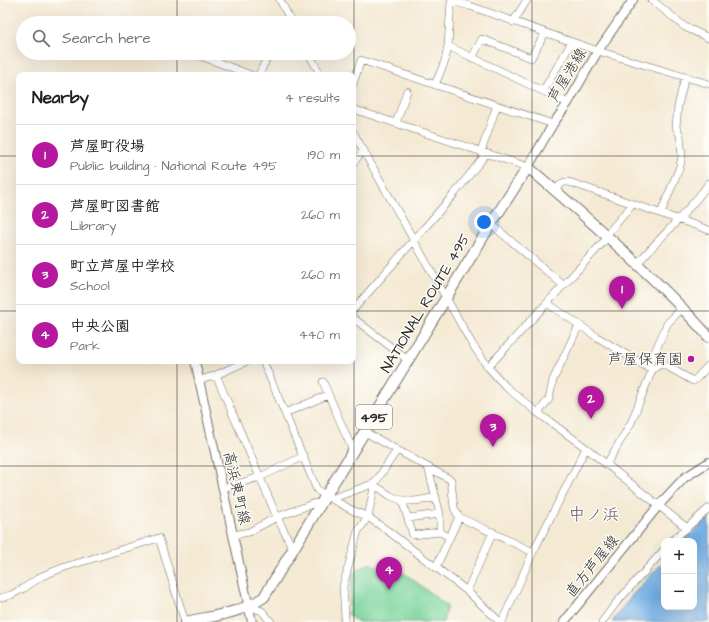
<!DOCTYPE html>
<meta charset="utf-8">
<style>
:root{--surface:#fff;--page:#f2f2f2;--text:#202124;--muted:#757577;--line:#e0e0e0;--accent:#b5179e}
body{margin:0;font-family:"Architects Daughter","Klee One",sans-serif;background:var(--page);color:var(--text)}
.controls{position:absolute;right:12px;bottom:12px;display:grid;overflow:hidden;border-radius:8px;box-shadow:0 4px 16px #0002}
.controls button{width:36px;height:36px;display:grid;place-items:center;padding:0;border:0;border-bottom:1px solid var(--line);background:var(--surface);color:var(--text);font:20px sans-serif}
.you{position:absolute;left:484px;top:222px;width:14px;height:14px;margin:-10px;border:3px solid #fff;border-radius:50%;background:#1a73e8;box-shadow:0 0 0 6px #1a73e833}
.badge{display:grid;place-items:center;width:26px;height:26px;border-radius:50%;background:var(--accent);color:#fff;font-size:13px;font-weight:700}
.pin{position:absolute;translate:-50% -33px;filter:drop-shadow(0 1px 2px #0008)}
.pin::after{content:'';position:absolute;top:21px;width:14px;height:12px;background:inherit;clip-path:polygon(0 0,100% 0,50% 100%)}
.list{margin:0;padding:0;list-style:none}
h2{display:flex;justify-content:space-between;align-items:center;height:52px;margin:0;padding:0 16px;font-size:17px}
h2 small{font-size:13px;font-weight:400;color:var(--muted)}
.list li{display:grid;grid-template-columns:26px 1fr auto;gap:12px;align-items:center;box-sizing:border-box;height:60px;padding:0 16px;border-top:1px solid var(--line)}
.list b{display:block;font-size:15px;white-space:nowrap}
.list p{margin:0;font-size:13px;white-space:nowrap;color:var(--muted)}
.list em{font-size:13px;font-style:normal;color:var(--muted)}
.icon{flex:none;width:22px;height:22px;fill:none;stroke:currentColor;stroke-width:2;stroke-linecap:round;stroke-linejoin:round}
.map{position:relative;flex:none;width:709px;height:622px;overflow:hidden}
.search{position:absolute;background:var(--surface);box-shadow:0 4px 16px #0002;left:16px;top:16px;width:340px;height:44px;display:flex;align-items:center;gap:10px;box-sizing:border-box;padding:0 14px;border-radius:22px;color:var(--muted);font-size:15px}
.panel{position:absolute;background:var(--surface);box-shadow:0 4px 16px #0002;left:16px;top:72px;width:340px;height:292px;border-radius:8px}
.map>svg:first-child{display:block}
</style>
<div class="map">
<svg width="709" height="622" viewBox="0 0 709 622">
<rect width="100%" height="100%" fill="#fdfcf7"/>
<filter id="ink" filterUnits="userSpaceOnUse"><feTurbulence type="fractalNoise" baseFrequency=".025" numOctaves="2"/><feDisplacementMap in="SourceGraphic" scale="8" xChannelSelector="R" yChannelSelector="G"/><feConvolveMatrix kernelMatrix="1 2 1 2 8 2 1 2 1" color-interpolation-filters="sRGB"/></filter>
<filter id="wash" filterUnits="userSpaceOnUse"><feTurbulence type="fractalNoise" baseFrequency=".012" numOctaves="4" result="noise"/><feDisplacementMap in="SourceGraphic" scale="16" xChannelSelector="R" yChannelSelector="G"/><feGaussianBlur stdDeviation="0.9" result="paint"/><feColorMatrix in="noise" values="0 0 0 0 0 0 0 0 0 0 0 0 0 0 0 0 0 1.4 0 .05"/><feComposite in="paint" operator="in"/></filter>
<g filter="url(#wash)">
<rect width="100%" height="100%" fill="#f4e9d3"/>
<path fill="#7ad49b" stroke="#528063" d="M368,564H371L407,575L447,606L443,622H356L348,614L353,573Z"/>
<path fill="#71ace2" stroke="#4e6c86" d="M709,517V622H612L631,596L664,561V607H694V541H683Z"/>
</g>
<g filter="url(#ink)">
<g fill="none" stroke-linecap="round" stroke-linejoin="round">
<defs>
<path id="minor" d="M280,0L292,23
M652,0L685,27L709,38
M513,22L527,0
M448,46L568,103
M193,53L251,75
M308,53L321,75
M472,58L482,39L531,58L545,33
M259,75L269,53
M353,84L361,60L553,124
M435,85L445,61L448,46L451,1L470,6L598,51L709,84
M543,91L572,42
M353,109L528,167
M396,123L407,91
M353,132L472,344L488,367L506,387L538,413L586,448L687,528
M481,152L497,105
M353,163L364,150
M555,191C561,184 562,180 572,183L709,230
M661,213L680,166L682,156L680,135L676,127L678,106L685,77
M491,224L563,285
M637,264C661,236 688,213 709,183
M547,303L597,337L652,370L631,423L606,465
M353,310L455,193L486,154
M353,318L408,360
M263,361L317,490L326,496L352,510L368,517L388,531L467,591L500,622
M488,367L607,238L608,233L633,204
M648,368L667,324L683,307
M652,370L659,365L663,364L693,381L696,379L709,365
M216,375L277,517L293,549
M198,381L216,375L247,361
M323,382L353,451
M285,413L328,395
M538,413L549,399L553,380L579,325
M365,432L451,480L454,508L459,517L533,552
M428,467L440,514V532L449,537
M374,486C381,488 385,493 391,496C407,504 420,501 436,497
M223,488L260,477L304,456
M331,499L375,483
M402,500L413,535L440,532
M408,518L440,514
M233,535L249,532L277,517L315,503L320,506
M672,541L709,508
M436,567L459,517
M467,591L493,532
M0,598L11,595L24,588L42,576L65,567L159,538L185,622
M248,606L262,611L271,622
M344,622L345,617L343,586L358,531L368,517L375,483L397,450
M502,622L533,552L586,448
M602,622L616,603L664,550"/>
<path id="major" d="M528,167L553,124L568,103L598,51L633,0
M195,361L252,622
M564,622L659,505L684,478L709,462"/>
<path id="highway" d="M186,622C212,616 242,613 264,597L491,224L528,167C590,221 654,275 709,337"/>
</defs>
<use href="#minor" stroke="#716e66" stroke-width="8"/>
<use href="#major" stroke="#716e66" stroke-width="10"/>
<use href="#highway" stroke="#716e66" stroke-width="12"/>
<use href="#minor" stroke="#fff" stroke-width="7"/>
<use href="#major" stroke="#fff" stroke-width="8"/>
<use href="#highway" stroke="#fff" stroke-width="10"/>
</g>
</g>
<path fill="none" stroke="#2b2b2b" stroke-width="1" stroke-opacity="0.55" d="M177,0V23M354,0V622M532,0V622M177,53V75M0,156H19M353,156H709M0,311H19M353,311H709M177,361V622M0,466H709"/>
<circle fill="#b5179e" stroke="#fdfcf7" stroke-width="1.5" cx="691" cy="359" r="4"/>
<g text-anchor="middle" stroke-width="3" stroke-linejoin="round" paint-order="stroke">
<rect fill="#fdfcf7" stroke="#6a6a68" stroke-width="1" x="356" y="405" width="36" height="24" rx="3"/>
<g font-size="14" font-weight="bold" fill="#2b2b2b">
<text x="374" y="422">495</text>
</g>
<g font-size="15" fill="#2b2b2b" stroke="#fdfcf7">
<text transform="translate(567 75) rotate(-59)" y="5">芦屋港線</text>
<text transform="translate(425 303) rotate(-59)" y="5">NATIONAL ROUTE 495</text>
<text transform="translate(237 488) rotate(77)" y="5">高浜東町線</text>
<text transform="translate(592 566) rotate(-51)" y="5">直方芦屋線</text>
</g>
<g font-size="15" fill="#2b2b2b" stroke="#fdfcf7" text-anchor="end">
<text x="683" y="364">芦屋保育園</text>
</g>
<g font-size="17" fill="#615262" stroke="#fdfcf7">
<text x="594" y="520">中ノ浜</text>
</g>
</g>
</svg>
<div class="controls">
<button>+</button>
<button>−</button>
</div>
<div class="you"></div>
<div class="pin badge" style="left:622px;top:309px">1</div>
<div class="pin badge" style="left:591px;top:419px">2</div>
<div class="pin badge" style="left:493px;top:447px">3</div>
<div class="pin badge" style="left:389px;top:590px">4</div>
<div class="search"><svg class="icon" aria-label="search" viewBox="0 0 24 24"><circle cx="10" cy="10" r="6"/><path d="M15 15l6 6"/></svg>Search here</div>
<section class="panel">
<h2>Nearby<small>4 results</small></h2>
<ul class="list">
<li><span class="badge">1</span><div><b>芦屋町役場</b><p>Public building · National Route 495</p></div><em>190 m</em></li>
<li><span class="badge">2</span><div><b>芦屋町図書館</b><p>Library</p></div><em>260 m</em></li>
<li><span class="badge">3</span><div><b>町立芦屋中学校</b><p>School</p></div><em>260 m</em></li>
<li><span class="badge">4</span><div><b>中央公園</b><p>Park</p></div><em>440 m</em></li>
</ul>
</section>
</div>
